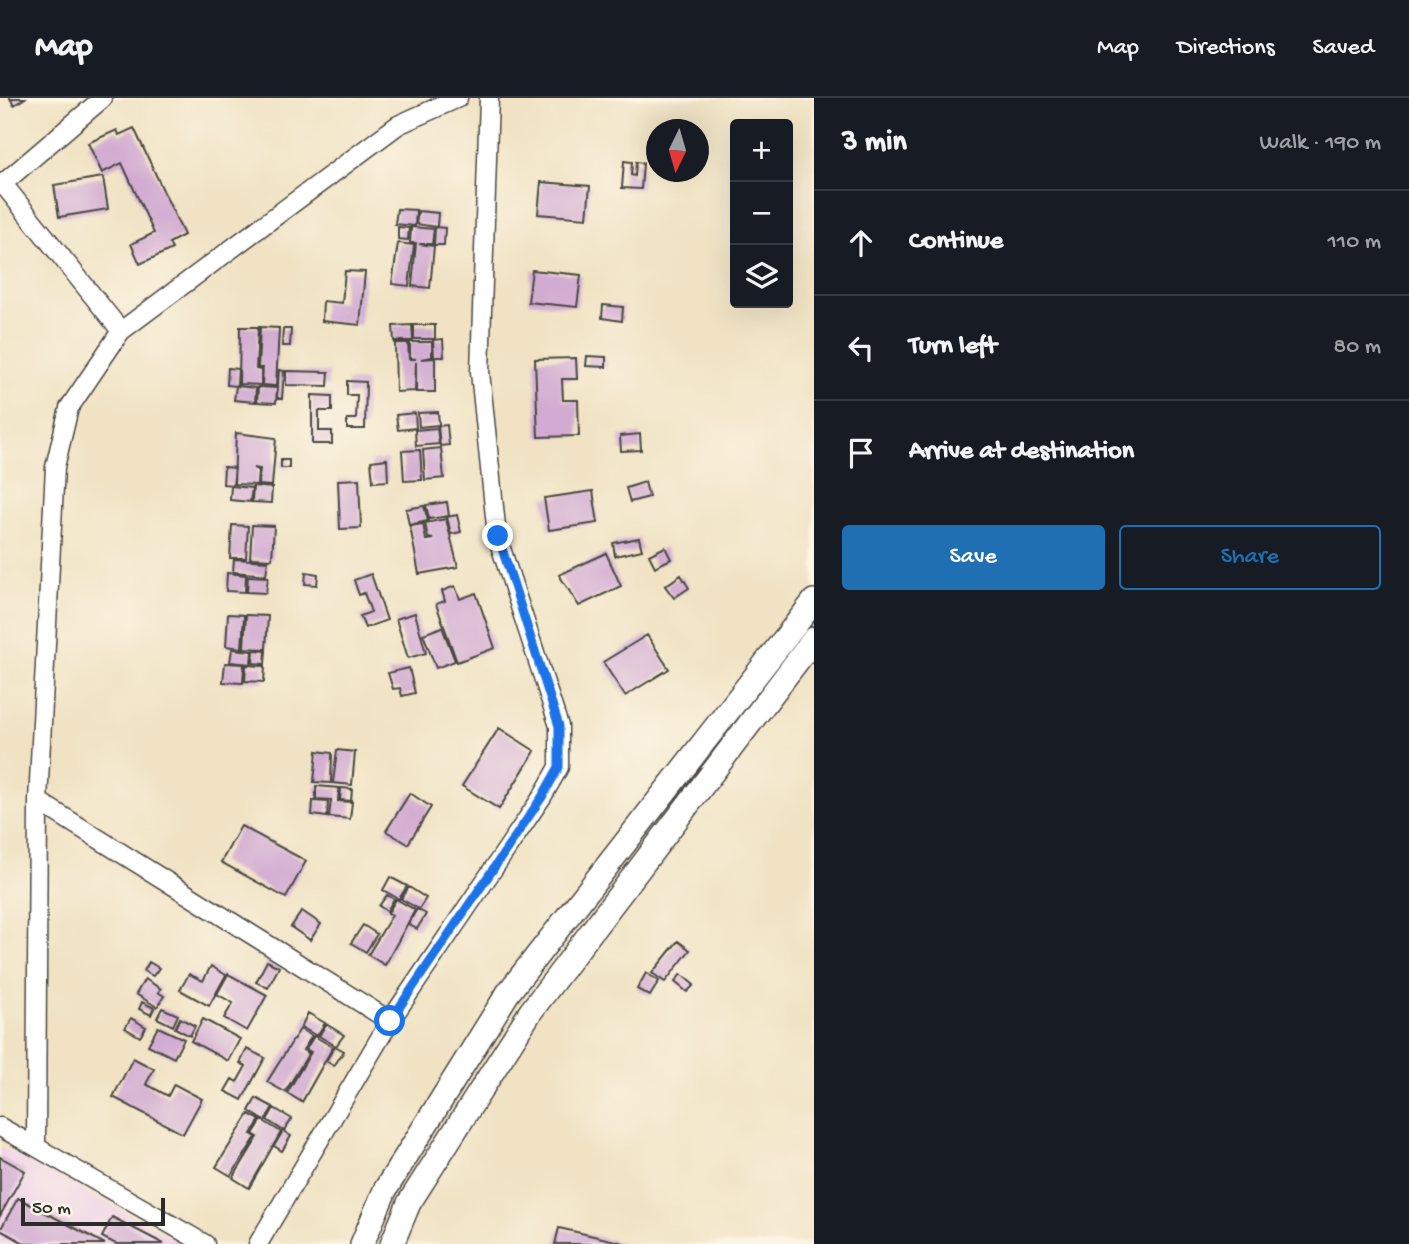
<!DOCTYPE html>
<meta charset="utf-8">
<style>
:root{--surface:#171b24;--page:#242831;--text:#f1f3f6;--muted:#9ea1a6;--line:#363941;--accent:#1f6fb2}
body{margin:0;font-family:"Gochi Hand",sans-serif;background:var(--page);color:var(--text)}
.controls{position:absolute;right:21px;top:21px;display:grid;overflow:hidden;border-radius:7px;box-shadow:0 7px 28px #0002}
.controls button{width:63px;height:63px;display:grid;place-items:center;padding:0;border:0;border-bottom:2px solid var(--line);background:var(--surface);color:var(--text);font:35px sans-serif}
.compass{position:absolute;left:646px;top:21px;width:63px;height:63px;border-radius:50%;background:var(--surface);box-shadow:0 7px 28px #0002;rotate:185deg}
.scale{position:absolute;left:21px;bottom:18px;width:144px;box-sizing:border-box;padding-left:7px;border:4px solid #2b2b2b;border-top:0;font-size:19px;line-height:24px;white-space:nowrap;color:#2b2b2b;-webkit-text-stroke:5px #fcf5e5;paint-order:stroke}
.stop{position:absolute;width:21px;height:21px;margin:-16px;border:5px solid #1a73e8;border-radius:50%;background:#fff}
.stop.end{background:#1a73e8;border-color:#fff;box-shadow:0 2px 7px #0008}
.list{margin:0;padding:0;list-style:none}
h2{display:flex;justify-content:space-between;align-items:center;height:91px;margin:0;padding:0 28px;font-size:30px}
h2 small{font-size:23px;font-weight:400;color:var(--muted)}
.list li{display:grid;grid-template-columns:46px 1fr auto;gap:21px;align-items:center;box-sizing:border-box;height:105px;padding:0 28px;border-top:2px solid var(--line)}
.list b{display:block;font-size:26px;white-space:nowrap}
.list em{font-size:23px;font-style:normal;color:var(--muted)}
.actions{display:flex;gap:14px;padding:21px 28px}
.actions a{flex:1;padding:16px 0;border:2px solid var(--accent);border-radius:7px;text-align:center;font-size:24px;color:var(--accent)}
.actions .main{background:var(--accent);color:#fff}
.icon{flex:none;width:38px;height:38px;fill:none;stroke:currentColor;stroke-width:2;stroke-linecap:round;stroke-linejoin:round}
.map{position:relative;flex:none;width:814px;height:1146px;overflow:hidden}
header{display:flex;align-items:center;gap:42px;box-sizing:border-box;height:98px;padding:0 35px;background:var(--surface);border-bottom:2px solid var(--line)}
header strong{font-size:33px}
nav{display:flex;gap:38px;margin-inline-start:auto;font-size:24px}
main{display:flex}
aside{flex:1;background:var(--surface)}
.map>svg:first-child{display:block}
</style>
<header>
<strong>Map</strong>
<nav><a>Map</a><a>Directions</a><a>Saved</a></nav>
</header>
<main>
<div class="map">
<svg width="814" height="1146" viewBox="0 0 814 1146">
<rect width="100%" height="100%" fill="#fcf5e5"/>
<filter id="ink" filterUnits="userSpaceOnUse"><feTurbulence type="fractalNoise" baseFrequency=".0143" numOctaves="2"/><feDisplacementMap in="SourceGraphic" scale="14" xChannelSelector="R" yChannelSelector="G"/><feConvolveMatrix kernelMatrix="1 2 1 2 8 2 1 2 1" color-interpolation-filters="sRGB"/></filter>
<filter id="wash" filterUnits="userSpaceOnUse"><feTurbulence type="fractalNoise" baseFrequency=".00686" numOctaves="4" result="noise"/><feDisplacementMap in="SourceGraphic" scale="28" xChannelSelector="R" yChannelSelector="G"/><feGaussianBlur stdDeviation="1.57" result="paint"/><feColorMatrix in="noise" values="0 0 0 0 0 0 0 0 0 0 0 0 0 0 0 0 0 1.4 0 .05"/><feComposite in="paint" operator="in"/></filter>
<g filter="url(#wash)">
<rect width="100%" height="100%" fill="#f0e2c3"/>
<path fill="#eed0e8" d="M0,1048L185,1146H0Z"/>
<g id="blocks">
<path fill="#d1abd2" d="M10,0H25L14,7Z
M134,30L184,137L169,145L172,151L140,166L131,146L154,135L122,65L102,75L88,45L117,32L119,37Z
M624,63L632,64L631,77L635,78L636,64L643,65L641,91L622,90Z
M103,79L108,111L59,119L54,87Z
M541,84L590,88L587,120L538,116Z
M397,111L416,112L415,128L395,126Z
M418,113L438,115L437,129L416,126Z
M398,129L409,130L408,142L398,141Z
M411,129L434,131L432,146H419L434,148L430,190L412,188L416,145H410Z
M435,129L445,130L444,147H434Z
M398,145L414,147L409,188L392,186Z
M532,172L581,177L577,209L528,204Z
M345,173L365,174L360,227L322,223L323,203L342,205Z
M603,207L623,209L622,223L602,220Z
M412,227L413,243H394L393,228Z
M414,227H435V241H414Z
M240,229H258L256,271L261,272V287L239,286Z
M260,229L279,230L276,288L262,287L263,270H258Z
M283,231H291L290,248H282Z
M443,241L444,259H434L433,242Z
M410,244H432V259L421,261L435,260V294H416V264L415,293L396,294L395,245H408L409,261H416L410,260Z
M587,258L606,259V269L586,268Z
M576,260L577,281H562L563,302H578L579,338L538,339L535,261Z
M228,270L238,271L237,288L227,287Z
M279,272L284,273L282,301L277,300Z
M286,273L329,274L328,288L286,287Z
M347,283L366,284L365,331H347V321H356L357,297H347Z
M236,288L256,290L255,304L234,302Z
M258,289L277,290L276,305L257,304Z
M312,297L332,298V313H319V333H332V346H312Z
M438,314L439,327L419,329L418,315Z
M415,315L416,330L398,332L396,317Z
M447,327L449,347L440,348L438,328Z
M437,330L439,346L416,348L415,332Z
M236,335L276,340L272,388L258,387L260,371L253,370L258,372L257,387L234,386Z
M640,336L641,352L621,353L620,338Z
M441,350L444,380L425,382L423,352Z
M420,352L422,382L404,383L402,353Z
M387,361L388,383L373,384L371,363Z
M281,362H289V370H281Z
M224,369L235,370L233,387L223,386Z
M359,381L361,430L340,431L338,382Z
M645,384L649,399L630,404L626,390Z
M231,388L252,390L250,404L230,402Z
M253,388L272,390L271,405L252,404Z
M593,393L598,425L549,432L544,400Z
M447,404L449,418L429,421L426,407Z
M424,408L428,423L409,427L406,411Z
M457,417L461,434L451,436L447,419Z
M446,421L458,469L419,476L410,428L423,426L426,442L433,441L428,440L425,425Z
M232,427L248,428L246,460H230Z
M252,427L274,428L272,461L250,460Z
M639,440L642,452L615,458L613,445Z
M665,449L671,461L655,469L649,457Z
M606,455L621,488L579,508L559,477Z
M234,461L268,463L266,477L233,474Z
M306,474L318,476L317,487L305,486Z
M227,475L246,477L245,494L226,493Z
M371,476L387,522L365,530L360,518L371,514L364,495L359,497L354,482Z
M681,477L689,490L674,500L665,488Z
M248,478L268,479L266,495L247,494Z
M455,488L460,501L476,495L495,550L457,564L436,506L445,503L442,493Z
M415,515L426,555L408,560L396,521Z
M228,516L244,517L242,550L226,548Z
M246,517L268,518L266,551L244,550Z
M442,529L455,563L436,570L423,536Z
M647,537L669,571L625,598L603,564Z
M232,551L252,553L251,566L230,564Z
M254,552L266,553L265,566L253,565Z
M225,565L244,566L243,585L223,584Z
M246,567L265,568L264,584L245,583Z
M409,570L415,595L402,598L400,590L393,591L388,575Z
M499,630L535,653L499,711L462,688Z
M337,652L355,654L352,687L333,685Z
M317,653L332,655L331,685L314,684Z
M316,688L339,690L338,703L352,704L350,721L329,719L331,702L316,701Z
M341,690L352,691L351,703L340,702Z
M410,695L431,709L408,746L386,733Z
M313,703L328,704L327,719L312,717Z
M241,728L306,763L286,800L221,764Z
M390,779L407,788L399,801L383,792Z
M409,789L426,800L419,811L401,801Z
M387,797L394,801L387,813L379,808Z
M396,801L415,812L385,867L368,857L392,817L388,815Z
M417,811L426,816L417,831L408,826Z
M302,813L321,826L310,842L291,829Z
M363,827L377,836L366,854L351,845Z
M678,843L690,852L665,884L652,875Z
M267,863L279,869L268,890L256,884Z
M149,864L159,870L153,878L144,873Z
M211,868L226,877L209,908L180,892L189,876L203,883Z
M646,875L659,883L650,898L637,891Z
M228,876L267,897L247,933L224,920L233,905L217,896Z
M681,876L694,887L687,894L675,884Z
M145,881L161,891L158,894L164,898L157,909L136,896Z
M142,904L154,910L151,917L139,911Z
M162,910L178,917L173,928L157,920Z
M308,915L325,925L317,938L301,929Z
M131,920L146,929L140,939L125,930Z
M180,920L195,928L190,938L175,930Z
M203,921L240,941L228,963L191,943Z
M326,926L344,937L336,948L319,938Z
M158,929L184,941L174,960L148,947Z
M300,931L312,938L303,952L309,955L285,994L267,984Z
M314,938L333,949L302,1004L287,995L311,954L306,951Z
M335,948L344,953L334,968L326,963Z
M247,951L265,960L242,1002L225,993L232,981L237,984L246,968L240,965Z
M133,960L154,971L146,986L168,998L174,986L202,1001L183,1036L113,999Z
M256,1000L273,1009L265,1023L249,1013Z
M274,1010L292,1021L284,1033L267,1022Z
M249,1016L260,1022L251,1036L256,1039L231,1078L216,1069Z
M262,1022L281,1034L249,1090L233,1080L258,1039L253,1036Z
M283,1033L291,1038L282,1053L274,1048Z
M0,1059L25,1073L0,1118Z
M18,1100L105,1146H26L0,1132Z
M112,1119L164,1146H116L102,1139Z
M559,1130L624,1145V1146H555Z"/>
</g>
</g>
<g filter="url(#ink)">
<use href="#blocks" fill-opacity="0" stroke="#494642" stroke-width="2"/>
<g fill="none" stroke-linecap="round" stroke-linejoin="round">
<defs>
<path id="minor" d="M3,86L121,233
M0,88L103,0
M38,703L390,923
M0,1029L36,1049
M205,1146L36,1049L38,703L55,369L69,310L121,233L398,27L458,0
M258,1146L390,923L542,699L559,669V628L497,438L480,274L489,0"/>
<path id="tertiary" d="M362,1146L385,1092L508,895L814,503
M392,1146L409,1105L531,913L814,541"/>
</defs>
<use href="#minor" stroke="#494642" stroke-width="21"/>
<use href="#tertiary" stroke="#494642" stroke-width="26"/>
<use href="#minor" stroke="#fff" stroke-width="18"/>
<use href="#tertiary" stroke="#fff" stroke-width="23"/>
</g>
</g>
<g fill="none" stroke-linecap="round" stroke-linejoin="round" filter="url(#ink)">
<path stroke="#1a73e8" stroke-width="9" d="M390,923L542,699L559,669V628L498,438"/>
</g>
</svg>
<div class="controls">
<button>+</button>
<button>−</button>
<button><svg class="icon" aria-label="layers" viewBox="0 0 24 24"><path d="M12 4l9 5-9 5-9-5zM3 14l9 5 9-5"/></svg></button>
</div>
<svg class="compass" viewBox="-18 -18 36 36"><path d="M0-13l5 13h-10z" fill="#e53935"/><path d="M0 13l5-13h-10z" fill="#9ea1a6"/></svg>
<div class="scale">50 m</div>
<div class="stop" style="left:390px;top:923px"></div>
<div class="stop end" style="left:498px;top:438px"></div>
</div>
<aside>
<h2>3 min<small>Walk · 190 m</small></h2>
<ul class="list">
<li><svg class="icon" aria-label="ahead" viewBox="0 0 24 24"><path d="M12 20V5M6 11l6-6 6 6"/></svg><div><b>Continue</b></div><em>110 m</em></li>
<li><svg class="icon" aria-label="left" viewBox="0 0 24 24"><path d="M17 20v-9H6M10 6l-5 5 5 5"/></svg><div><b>Turn left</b></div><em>80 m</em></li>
<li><svg class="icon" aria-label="arrive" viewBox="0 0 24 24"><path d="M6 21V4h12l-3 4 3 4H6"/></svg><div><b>Arrive at destination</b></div></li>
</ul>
<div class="actions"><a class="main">Save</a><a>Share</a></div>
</aside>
</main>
